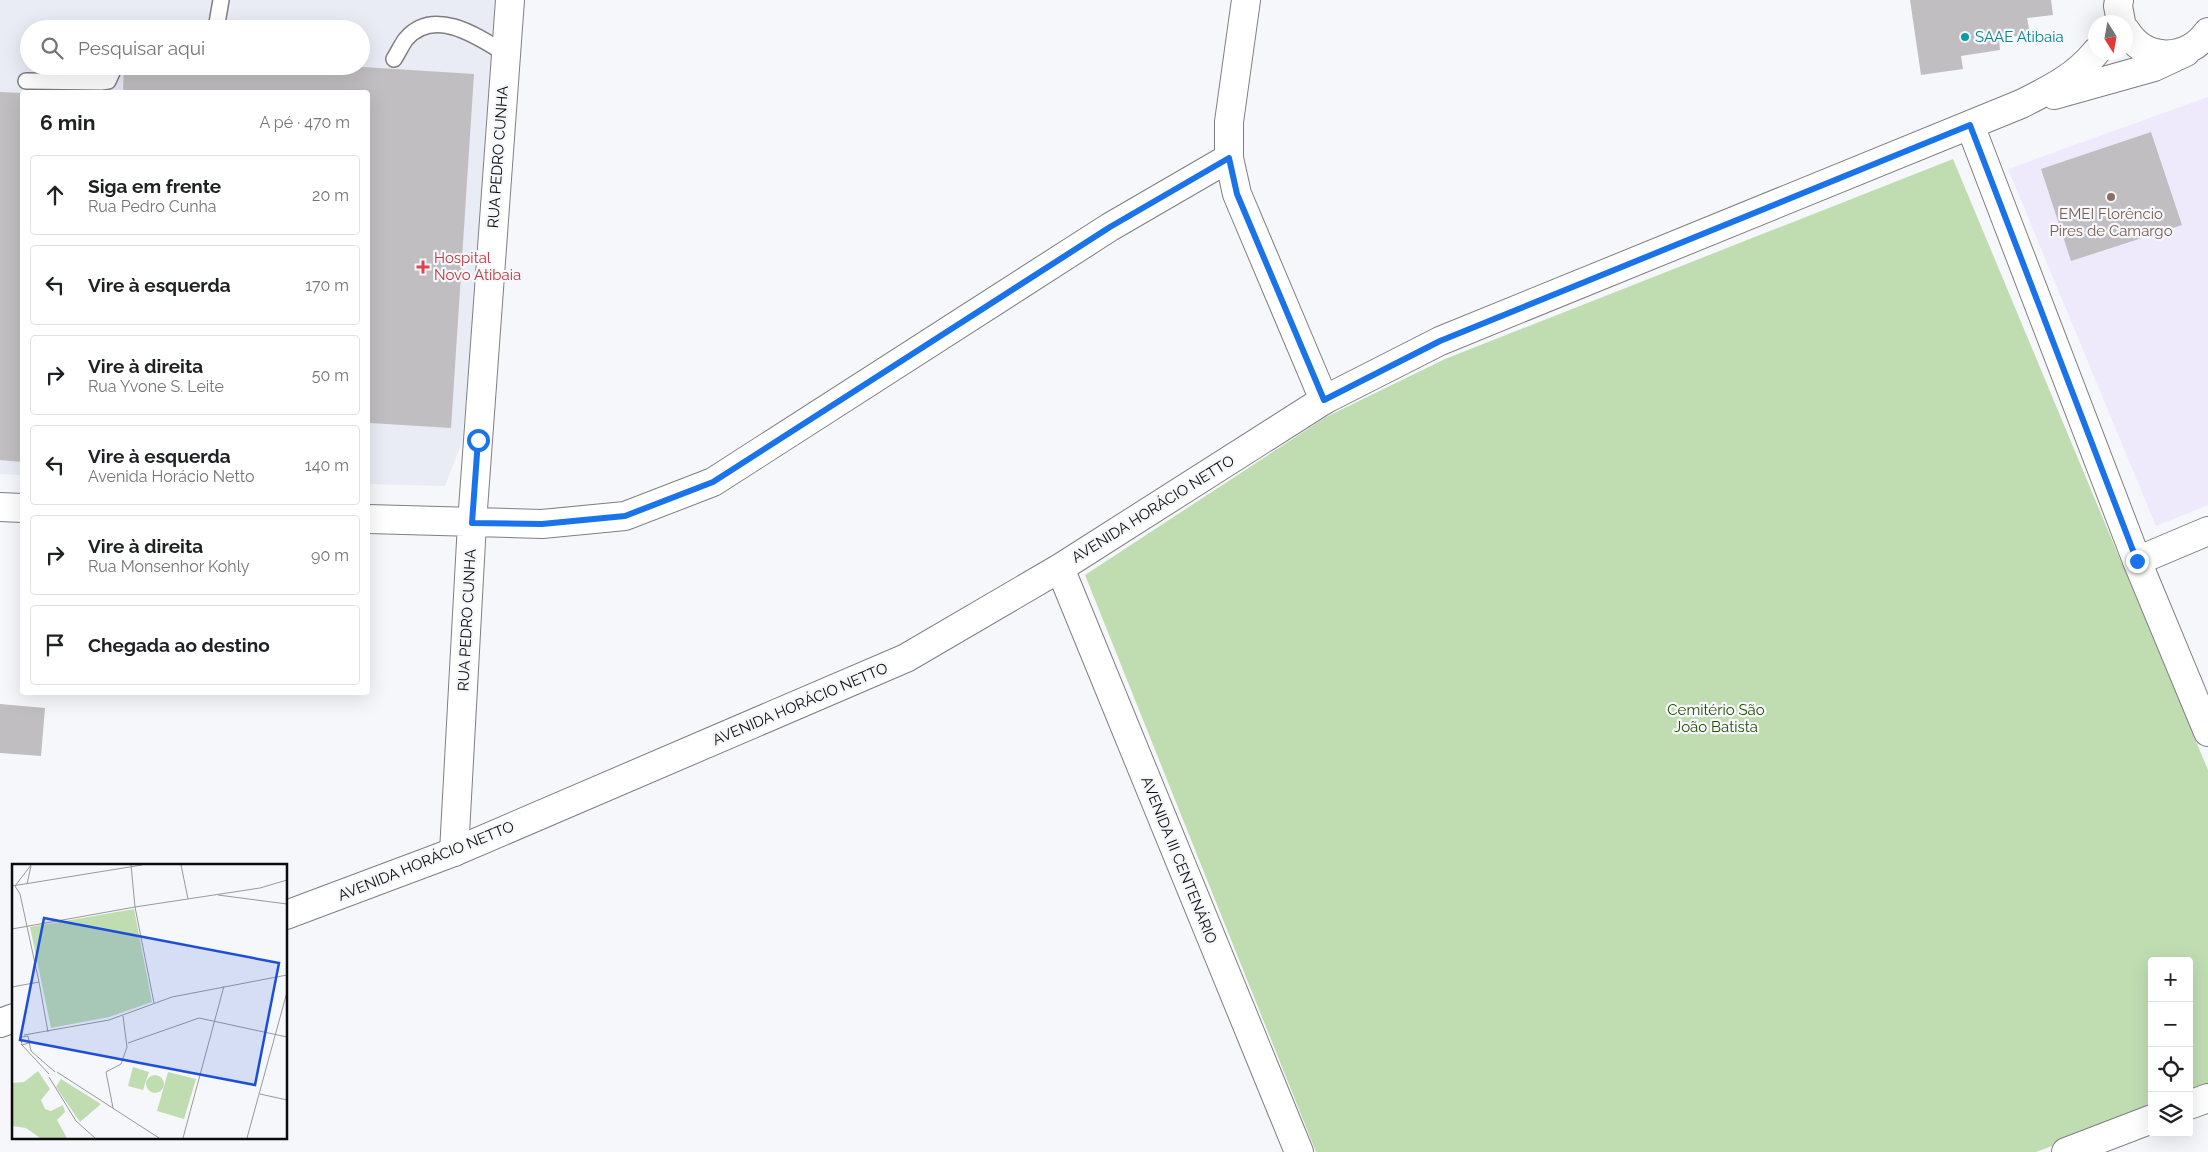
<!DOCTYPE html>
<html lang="pt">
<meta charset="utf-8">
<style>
:root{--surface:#fff;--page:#f2f2f2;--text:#202124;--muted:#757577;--line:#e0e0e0}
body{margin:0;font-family:Raleway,sans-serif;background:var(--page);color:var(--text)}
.controls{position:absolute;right:15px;bottom:15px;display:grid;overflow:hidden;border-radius:5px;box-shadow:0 5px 20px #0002}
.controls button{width:45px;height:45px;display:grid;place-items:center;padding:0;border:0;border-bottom:1px solid var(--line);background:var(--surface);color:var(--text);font:25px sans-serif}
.compass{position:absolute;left:2088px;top:15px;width:45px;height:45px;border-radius:50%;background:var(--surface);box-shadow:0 5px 20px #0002;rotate:169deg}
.stop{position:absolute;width:15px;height:15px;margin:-11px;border:4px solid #1a73e8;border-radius:50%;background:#fff}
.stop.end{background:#1a73e8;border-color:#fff;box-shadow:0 1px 5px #0008}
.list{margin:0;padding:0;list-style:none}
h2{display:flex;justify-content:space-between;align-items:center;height:65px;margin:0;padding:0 20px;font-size:21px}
h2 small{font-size:16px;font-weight:400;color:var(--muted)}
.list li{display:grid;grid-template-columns:32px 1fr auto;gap:15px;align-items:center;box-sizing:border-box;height:80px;margin:0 10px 10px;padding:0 10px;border:1px solid var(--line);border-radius:5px}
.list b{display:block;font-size:19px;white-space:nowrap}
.list p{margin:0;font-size:16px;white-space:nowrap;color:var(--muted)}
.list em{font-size:16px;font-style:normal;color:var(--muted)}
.icon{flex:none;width:28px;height:28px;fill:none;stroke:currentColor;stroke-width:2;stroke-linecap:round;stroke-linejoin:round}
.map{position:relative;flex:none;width:2208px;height:1152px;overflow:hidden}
.search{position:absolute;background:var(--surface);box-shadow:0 5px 20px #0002;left:20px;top:20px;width:350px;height:55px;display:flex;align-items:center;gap:12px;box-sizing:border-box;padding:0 18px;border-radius:28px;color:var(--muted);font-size:19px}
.panel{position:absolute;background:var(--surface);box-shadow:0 5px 20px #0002;left:20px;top:90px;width:350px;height:605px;border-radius:5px}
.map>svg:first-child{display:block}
</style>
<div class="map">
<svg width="2208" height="1152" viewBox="0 0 2208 1152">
<rect width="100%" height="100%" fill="#f6f7fa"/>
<path fill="#e9ebf5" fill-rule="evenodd" d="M0,0H501L462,442L445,486L368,484V92H22V475L0,474ZM29,29H361V66H29Z"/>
<path fill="#eeeafc" d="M2208,97V505L2156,526L2008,169Z"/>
<path fill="#c0ddb2" d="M1953,159L2208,770V1088L2189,1095V961H2152V1109L2036,1152H1316L1085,575L1326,417L1445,359Z"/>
<path fill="#c0bec0" d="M1910,0H2051L2053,15L2027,18L2030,34L1999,39L2000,50L1961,56L1963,69L1921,75Z
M124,66H347L474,74L451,428L370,423L368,441V92H123Z
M0,92L22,93V462L0,460Z
M2151,132L2182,225L2071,261L2041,169Z
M0,704L45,708L41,756L0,753Z"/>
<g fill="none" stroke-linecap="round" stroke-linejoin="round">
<defs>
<path id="service" d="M216,29L221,0
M394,59C398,53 402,44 406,39C434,6 479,37 506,54
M26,81L101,82L108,81L115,66"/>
<path id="minor" d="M1246,0L1229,122V158L1237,194L1324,400
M0,507L22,508
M368,519L542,524L625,516L713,482L1110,227L1229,158
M2137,561L2208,732
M454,852L472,523L510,0"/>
<path id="tertiary" d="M2189,1105L2208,1098
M2066,1152L2152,1119"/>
<path id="secondary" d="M2119,0L2118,6L2121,22
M2126,31C2146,63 2187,61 2208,32
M2054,95L2154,67L2186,52
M1970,125L2137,561L2208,531
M1060,568L1299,1152
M286,915L454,852L906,658L1060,568L1324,400L1440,341L2021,104C2049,90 2076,77 2096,52
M0,1023L14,1018"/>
</defs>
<use href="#service" stroke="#7f7f82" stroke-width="18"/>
<use href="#minor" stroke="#7f7f82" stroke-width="30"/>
<use href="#tertiary" stroke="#7f7f82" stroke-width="30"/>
<use href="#secondary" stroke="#7f7f82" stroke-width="30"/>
<use href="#service" stroke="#fff" stroke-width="15"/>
<use href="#minor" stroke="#fff" stroke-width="28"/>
<use href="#tertiary" stroke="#fff" stroke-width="28"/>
<use href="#secondary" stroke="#fff" stroke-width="28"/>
</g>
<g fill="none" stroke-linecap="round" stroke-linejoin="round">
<path stroke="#1a73e8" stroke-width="6" d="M478,440L472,523L542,524L625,516L713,482L1110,227L1229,158L1237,194L1324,400L1440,341L1970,125L2137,561"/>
</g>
<circle fill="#0f9aa8" stroke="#f6f7fa" stroke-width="2" cx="1965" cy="37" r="5"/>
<circle fill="#8d6e63" stroke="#f6f7fa" stroke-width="2" cx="2111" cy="197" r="5"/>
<path fill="#e0444e" stroke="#f6f7fa" stroke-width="2" d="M420.5 259.5h5v5h5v5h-5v5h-5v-5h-5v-5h5z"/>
<g text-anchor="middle" stroke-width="4.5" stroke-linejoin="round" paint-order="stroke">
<g font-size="15" fill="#0d838f" stroke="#f6f7fa" text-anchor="start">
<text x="1975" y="42">SAAE Atibaia</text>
</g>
<g font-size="15" fill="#0b0b0c" stroke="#f6f7fa">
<text transform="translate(498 157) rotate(-86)" y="5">RUA PEDRO CUNHA</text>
<text transform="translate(1153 509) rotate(-32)" y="5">AVENIDA HORÁCIO NETTO</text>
<text transform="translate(467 620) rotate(-87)" y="5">RUA PEDRO CUNHA</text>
<text transform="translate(800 704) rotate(-23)" y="5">AVENIDA HORÁCIO NETTO</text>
<text transform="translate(1179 860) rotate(68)" y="5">AVENIDA III CENTENÁRIO</text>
<text transform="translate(426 861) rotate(-22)" y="5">AVENIDA HORÁCIO NETTO</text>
</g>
<g font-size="15" fill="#785e54" stroke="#f6f7fa">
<text x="2111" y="219">EMEI Florêncio<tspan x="2111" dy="17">Pires de Camargo</tspan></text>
</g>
<g font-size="15" fill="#be3a42" stroke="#f6f7fa" text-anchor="start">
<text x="434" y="263">Hospital<tspan x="434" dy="17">Novo Atibaia</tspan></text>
</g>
<g font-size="15" fill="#264e05" stroke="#f6f7fa">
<text x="1716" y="715">Cemitério São<tspan x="1716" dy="17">João Batista</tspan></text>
</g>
</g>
<g transform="translate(12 864)">
<rect width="275" height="275" fill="#f6f7fa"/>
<path d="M122,45L140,138L97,153L39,164L18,63ZM121,203L137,208L131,226L116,222ZM26,207L38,225L29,236L33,245L39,247L51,241L53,248L45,256L55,274H28L14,264L0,262V219L12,218ZM156,208L184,215L172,255L145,247ZM134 220a9 9 0 1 1 18 0a9 9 0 1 1-18 0ZM49,215L89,240L68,258L44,223Z" fill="#c0ddb2"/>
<path fill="none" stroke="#98999b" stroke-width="1" d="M119,1L123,43L142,139M169,1L176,35M15,20L19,2M0,22L130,1M3,22L8,30L27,118M3,22L19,1M206,31L275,40M123,43L248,24L275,16M0,65L123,43M0,123L27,118L36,168M12,171L97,156L160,133L275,111M17,179L10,181L9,173L16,172L19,187L43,208M116,179L187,154L275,173M9,180L37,210M45,208L147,274M37,213L64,257L83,274M248,230L275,236M101,244L94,208L109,200L115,183L111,152M171,274L212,122M235,274L275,128"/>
<path fill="#1d4ed8" fill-opacity="0.15" stroke="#1d4ed8" stroke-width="2.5" d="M32,54L267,99L243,221L8,176Z"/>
<rect width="275" height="275" fill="none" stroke="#0b0b0c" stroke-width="2.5"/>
</g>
</svg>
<div class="controls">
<button>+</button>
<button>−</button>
<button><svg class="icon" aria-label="locate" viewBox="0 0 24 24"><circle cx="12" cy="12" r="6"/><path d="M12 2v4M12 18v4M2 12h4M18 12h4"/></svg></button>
<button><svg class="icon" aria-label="layers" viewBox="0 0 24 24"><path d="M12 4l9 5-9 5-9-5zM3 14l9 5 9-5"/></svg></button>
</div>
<svg class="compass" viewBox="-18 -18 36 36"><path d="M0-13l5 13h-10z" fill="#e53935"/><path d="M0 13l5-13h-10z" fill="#757577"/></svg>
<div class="stop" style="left:478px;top:440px"></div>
<div class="stop end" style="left:2137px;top:561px"></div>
<div class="search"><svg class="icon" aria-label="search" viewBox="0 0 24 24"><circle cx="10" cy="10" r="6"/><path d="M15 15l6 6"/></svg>Pesquisar aqui</div>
<section class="panel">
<h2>6 min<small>A pé · 470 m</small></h2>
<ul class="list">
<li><svg class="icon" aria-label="ahead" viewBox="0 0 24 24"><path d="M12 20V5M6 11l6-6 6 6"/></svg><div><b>Siga em frente</b><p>Rua Pedro Cunha</p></div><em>20 m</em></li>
<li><svg class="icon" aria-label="left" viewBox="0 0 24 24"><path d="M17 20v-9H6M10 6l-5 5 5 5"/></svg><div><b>Vire à esquerda</b></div><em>170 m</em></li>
<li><svg class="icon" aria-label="right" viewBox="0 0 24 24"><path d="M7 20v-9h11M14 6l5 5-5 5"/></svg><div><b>Vire à direita</b><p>Rua Yvone S. Leite</p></div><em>50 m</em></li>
<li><svg class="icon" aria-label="left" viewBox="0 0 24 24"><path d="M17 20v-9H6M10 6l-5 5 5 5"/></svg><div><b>Vire à esquerda</b><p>Avenida Horácio Netto</p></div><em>140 m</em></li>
<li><svg class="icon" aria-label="right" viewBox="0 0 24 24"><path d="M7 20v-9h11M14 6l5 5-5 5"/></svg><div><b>Vire à direita</b><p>Rua Monsenhor Kohly</p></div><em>90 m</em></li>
<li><svg class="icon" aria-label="arrive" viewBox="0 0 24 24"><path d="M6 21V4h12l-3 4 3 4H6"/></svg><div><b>Chegada ao destino</b></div></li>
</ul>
</section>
</div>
